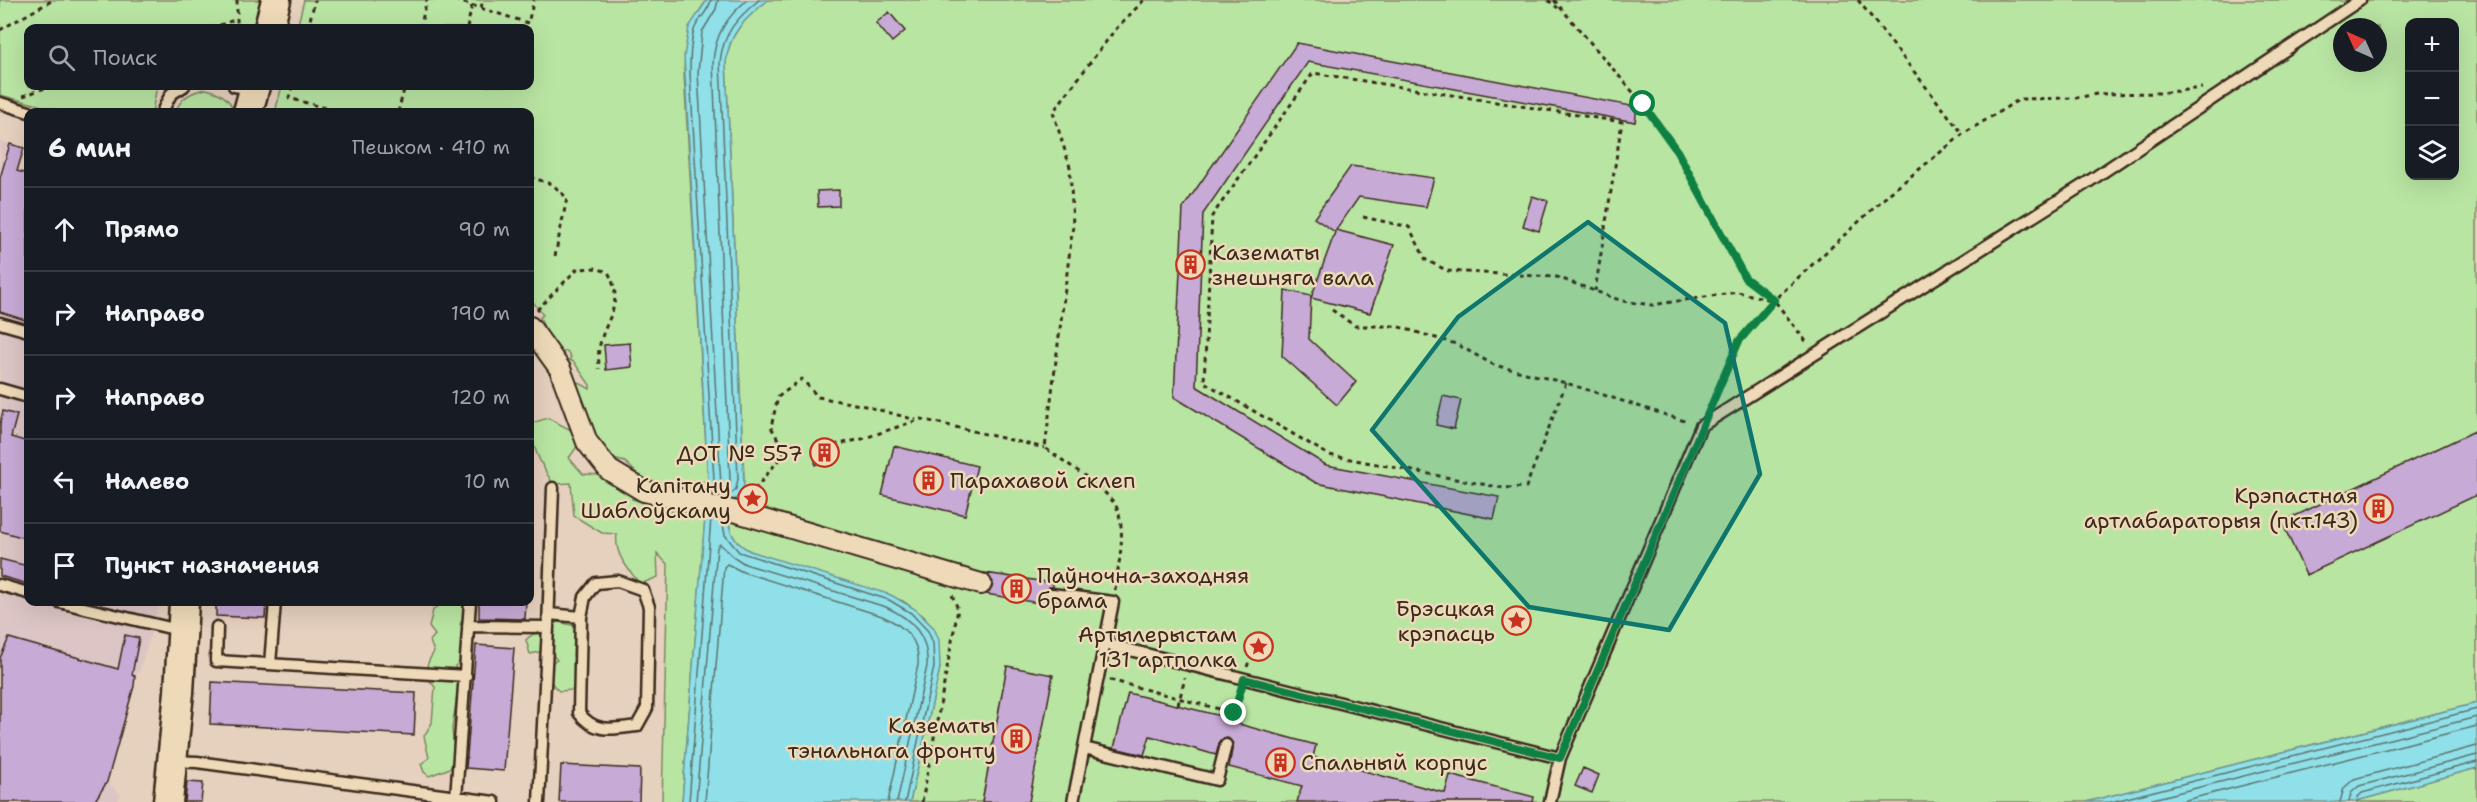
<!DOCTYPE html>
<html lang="ru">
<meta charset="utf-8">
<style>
:root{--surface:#171b24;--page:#20242c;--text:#f1f3f6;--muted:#9ea1a6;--line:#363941}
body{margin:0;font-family:"Shantell Sans",sans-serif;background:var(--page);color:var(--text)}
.controls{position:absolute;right:18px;top:18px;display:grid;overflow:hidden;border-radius:12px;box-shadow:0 6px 24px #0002}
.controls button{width:54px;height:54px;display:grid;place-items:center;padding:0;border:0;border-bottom:2px solid var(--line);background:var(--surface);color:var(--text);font:30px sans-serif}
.compass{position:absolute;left:2333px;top:18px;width:54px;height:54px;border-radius:50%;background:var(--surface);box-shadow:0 6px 24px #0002;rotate:315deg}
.stop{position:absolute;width:18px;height:18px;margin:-14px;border:4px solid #0b8043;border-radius:50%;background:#fff}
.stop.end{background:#0b8043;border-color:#fff;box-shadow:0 2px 6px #0008}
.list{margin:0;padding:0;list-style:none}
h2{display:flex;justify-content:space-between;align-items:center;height:78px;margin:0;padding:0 24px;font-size:26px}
h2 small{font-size:20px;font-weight:400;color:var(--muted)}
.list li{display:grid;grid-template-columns:39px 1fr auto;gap:18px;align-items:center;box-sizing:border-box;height:84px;padding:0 24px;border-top:2px solid var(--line)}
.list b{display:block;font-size:22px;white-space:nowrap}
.list em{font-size:20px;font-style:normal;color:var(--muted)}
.icon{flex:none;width:33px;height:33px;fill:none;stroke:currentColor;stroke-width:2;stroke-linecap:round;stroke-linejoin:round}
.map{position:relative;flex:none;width:2477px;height:802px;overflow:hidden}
.search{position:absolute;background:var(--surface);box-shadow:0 6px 24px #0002;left:24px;top:24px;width:510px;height:66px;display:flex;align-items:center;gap:15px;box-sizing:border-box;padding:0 21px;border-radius:12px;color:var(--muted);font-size:22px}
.panel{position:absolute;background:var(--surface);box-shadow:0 6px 24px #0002;left:24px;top:108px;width:510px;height:498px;border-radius:12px}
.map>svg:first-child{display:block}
</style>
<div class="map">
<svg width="2477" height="802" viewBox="0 0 2477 802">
<rect width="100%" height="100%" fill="#e6d0be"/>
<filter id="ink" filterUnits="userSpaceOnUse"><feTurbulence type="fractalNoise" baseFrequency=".0167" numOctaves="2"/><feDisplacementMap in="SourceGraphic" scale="12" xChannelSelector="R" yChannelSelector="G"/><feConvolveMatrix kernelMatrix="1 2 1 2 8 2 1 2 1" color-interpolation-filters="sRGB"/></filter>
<g filter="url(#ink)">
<path fill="#ddc5c5" d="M0,141L24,148L17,171L28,174V602H160L139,672L135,676L107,782L120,794L118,802H0Z"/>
<path fill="#b9e5a3" stroke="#7a8860" stroke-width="1.5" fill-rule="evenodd" d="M0,0H260L253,28H28V86H157L152,112H65L0,95Z
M304,0H707C691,20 684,48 684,74L708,480L685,488L643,479L625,462L609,458L591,437L573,385L578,382L590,389V385L574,362L569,360L571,357L567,351L560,353L548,338L540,317L543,315L530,298V112H275L282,86H530V28H297Z
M768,0H2477V703L2086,802H910L940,668L925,617L903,601L750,551C729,540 726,524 731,503L741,494L744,479L726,62C729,32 746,18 768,0ZM2410,22H2454V176H2410ZM2342,27H2378V63H2342Z
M206,89C220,92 229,98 235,112H175C181,98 190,92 206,89Z
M548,418L571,430L578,445L569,458L583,474L603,475L633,496L632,499L705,521L682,802H662L668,565L657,553L658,577L640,584C628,568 614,555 617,534L602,533L574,516L571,483L553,484C541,464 530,446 532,423Z
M440,602H464V617L460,624L465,630L461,661L455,666L458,688L452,729L455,762L450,768L429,776L424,772L421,764L429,758L424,736L432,723L435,687C423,675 425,665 434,652L430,641L435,635L429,627L433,610L441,603Z
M558,622L576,626L582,635L574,641L573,656L579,659L580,672L573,690L559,691C548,682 550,676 551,663L557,660L549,650L530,654L526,640C534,631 541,632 551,637L555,633L552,625Z
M2477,768V802H2353Z"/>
<path fill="#8fe0e8" stroke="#6d9797" stroke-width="1.5" d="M707,0H768C746,18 729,32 726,62L744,485L741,494L731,503C726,525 729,540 750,551L891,595L915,609L934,628L939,640L940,668L910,802H682L708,480L684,56L689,27Z
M2477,703V768L2353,802H2086Z"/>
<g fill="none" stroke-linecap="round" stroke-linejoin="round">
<path stroke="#5d736f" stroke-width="1.5" d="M711,0C709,11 698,19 694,30C690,43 690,59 690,73L714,480L713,495
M718,0L716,9L702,32L698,73L721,486L724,489L730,485V479L713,62C715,34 727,17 747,0
M727,498L736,489L738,479L720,62C723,33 737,18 759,0
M722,520L725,535L739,552L889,600L911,613L928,631L933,643L934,667L905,802
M689,802L711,518
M696,802L717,547L720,544L734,557L745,564L886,607C912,619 929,636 927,666L897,802
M705,802L724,567L727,564L743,572L882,616C904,626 920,639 918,665L888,802
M2111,802L2477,709
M2141,802L2477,717
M2178,802L2477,726
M2340,802L2344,788L2354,779L2477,746
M2349,802L2351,793L2359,786L2477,755
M2357,802L2358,797L2362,793L2477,762"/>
</g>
<path fill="#c7aad6" stroke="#3b2a1e" stroke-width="1.5" d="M889,12L905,31L892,42L876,23Z
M1297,43L1637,107L1635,122L1308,62L1203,214L1196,386L1326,465L1499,497L1494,519L1316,483L1174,397L1183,208Z
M10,144L24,148L17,171L28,174V321L0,312V178Z
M1351,166L1434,178L1426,207L1359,197L1336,230L1394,245L1370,313L1311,298L1335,232L1314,218Z
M839,190V206L818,207L817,191Z
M1532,196L1548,201L1539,231L1523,226Z
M1285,290L1311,296L1309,339L1356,382L1337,405L1282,356Z
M630,343L632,367L606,370L604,345Z
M1443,396L1461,400L1454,429L1436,425Z
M3,411L17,415L11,437L28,442V539L0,531V423Z
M2477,430V495L2306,575L2282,522Z
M829,443L833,458L815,465L816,449Z
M894,446L977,466L965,515L882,495Z
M0,559L28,566V584L0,576Z
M985,573L1053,583V587H1049L1045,592V597L1051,601L1050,605L986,594L992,588L993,582Z
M216,602H266L265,618L216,616Z
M479,602H526L525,619L479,618Z
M125,635L139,638L132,675L135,676L134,686L107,782L94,802H0V658L9,638L118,669Z
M476,645L514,648L504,771L466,768Z
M1007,666L1053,675L1029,802H982Z
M212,682L416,693L414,735L210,724Z
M1128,693L1225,717L1224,720L1316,745L1313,757L1445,793L1450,775L1534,797L1533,802H1297L1302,786L1229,767L1233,744L1228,738L1220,740L1216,755L1150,736L1144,755L1114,748Z
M561,765L640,769L639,802H559Z
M1583,768L1599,775L1592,793L1575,786Z
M187,782L203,783L201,802H185Z"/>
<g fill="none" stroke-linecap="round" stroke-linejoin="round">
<defs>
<path id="service" d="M234,86L254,89
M0,103L29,112
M162,112L171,94L184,86
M0,323L28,331
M0,389L28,397
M618,581L643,590L649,607L647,708L637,726C613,729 595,734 579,713L581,617L585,597L596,583Z
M0,585L28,593
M1052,594L1113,602L1073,802
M59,602L183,631
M549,614L581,617
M468,626L548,627
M217,627L216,661L466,676
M1106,644L1560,758
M270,664L275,602
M1084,748L1217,780L1226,745
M172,761L197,762L494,802
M456,798L470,602
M539,802L548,627L553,488
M1550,802L1560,758L1701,426L2088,182L2360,0"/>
<path id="minor" d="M530,327L560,369L587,442L609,470L644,491L737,512L981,584"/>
<path id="secondary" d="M269,28L276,0
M248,112L255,86
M168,802L179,692L184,602"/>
</defs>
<use href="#service" stroke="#3b2a1e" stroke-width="15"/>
<use href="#minor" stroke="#3b2a1e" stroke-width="24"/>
<use href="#secondary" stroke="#3b2a1e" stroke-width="33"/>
<path stroke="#3b2a1e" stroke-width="3" stroke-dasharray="4.5 4.5" stroke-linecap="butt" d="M237,0V28
M455,0L528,23L534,0
M1548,0L1558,8
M1554,0L1643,104L1677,151L1745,278L1774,300L1808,344
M1858,0L1962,133
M481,8L483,0
M211,28L237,19
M308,28L315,0
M420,28L427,0
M467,28L472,5
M0,30L53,0
M292,86L289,98L339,112
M23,96L51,86
M398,112L405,86
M530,177L552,184L567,198L555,256
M1363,217L1409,227L1426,260L1448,271L1557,277L1622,301L1652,305L1738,292L1772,300
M537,310L577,269L595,268L608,272C626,305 604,319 599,349C598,355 599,363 599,369
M1332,310L1355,326H1396L1456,344L1494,365L1566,383L1688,422
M1566,383L1526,487L1503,488L1329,455L1204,382L1212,216L1313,73L1622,122L1595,291
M1712,403L1739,341L1774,300L1890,193L1963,134L2020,99L2076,98L2097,94L2161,93L2202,88
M834,445L862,439L921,419L1045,448
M749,497L785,452L771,427L778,397L802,379L818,397L865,406L916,420
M1115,590C1118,566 1126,536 1118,511C1113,492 1063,461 1045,448L1073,225L1070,167L1053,112L1114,31L1144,0
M1247,667L1253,650
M1110,680L1234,713L1240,691
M1178,705L1185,678
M922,802L958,609L952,595"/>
<use href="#service" stroke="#eedab8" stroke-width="10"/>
<use href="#minor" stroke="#eedab8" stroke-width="20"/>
<use href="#secondary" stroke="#eedab8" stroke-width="28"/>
</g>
</g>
<g fill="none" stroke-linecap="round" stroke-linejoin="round" filter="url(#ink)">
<path stroke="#0b8043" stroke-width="8" d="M1234,713L1244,679L1560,758L1739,341L1774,300L1745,278L1677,151L1643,104"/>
</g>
<path fill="#0f766e" fill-opacity="0.2" stroke="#0f766e" stroke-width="4.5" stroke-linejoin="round" d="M1588,222L1725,323L1760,474L1669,630L1529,607L1372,430L1458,317Z"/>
<defs>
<symbol id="building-ring" viewBox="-11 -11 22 22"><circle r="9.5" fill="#eedab8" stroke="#c8321e" stroke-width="1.5"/><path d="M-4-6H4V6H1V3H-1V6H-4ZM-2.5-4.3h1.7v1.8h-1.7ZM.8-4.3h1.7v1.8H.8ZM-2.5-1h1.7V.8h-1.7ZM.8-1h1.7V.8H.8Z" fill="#c8321e"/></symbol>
<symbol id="sight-ring" viewBox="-11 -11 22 22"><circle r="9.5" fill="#eedab8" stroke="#c8321e" stroke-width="1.5"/><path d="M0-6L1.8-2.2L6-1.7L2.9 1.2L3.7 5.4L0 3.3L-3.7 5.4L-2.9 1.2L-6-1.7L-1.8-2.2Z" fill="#c8321e"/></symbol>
</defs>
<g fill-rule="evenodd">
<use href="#building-ring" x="1174" y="248" width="33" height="33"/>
<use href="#building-ring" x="808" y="436" width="33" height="33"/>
<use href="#building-ring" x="912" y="464" width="33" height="33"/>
<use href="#sight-ring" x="736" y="482" width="33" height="33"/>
<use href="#building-ring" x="2362" y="492" width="33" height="33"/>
<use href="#building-ring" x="1000" y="572" width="33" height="33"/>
<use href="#sight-ring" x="1500" y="604" width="33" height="33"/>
<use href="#sight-ring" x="1242" y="630" width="33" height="33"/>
<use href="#building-ring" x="1000" y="722" width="33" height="33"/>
<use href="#building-ring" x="1264" y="746" width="33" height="33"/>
</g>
<g text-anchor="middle" stroke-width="5" stroke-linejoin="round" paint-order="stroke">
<g font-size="22" fill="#3b2a1e" stroke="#eedab8" text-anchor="end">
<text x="1212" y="260" text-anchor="start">Казематы<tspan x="1212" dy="25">знешняга вала</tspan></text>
<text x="803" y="461">ДОТ № 557</text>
<text x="950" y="488" text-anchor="start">Парахавой склеп</text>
<text x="731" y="493">Капітану<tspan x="731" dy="25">Шаблоўскаму</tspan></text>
<text x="2358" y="503">Крэпастная<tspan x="2358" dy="25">артлабараторыя (пкт.143)</tspan></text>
<text x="1037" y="583" text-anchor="start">Паўночна-заходняя<tspan x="1037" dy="25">брама</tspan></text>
<text x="1495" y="616">Брэсцкая<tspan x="1495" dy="25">крэпасць</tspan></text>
<text x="1237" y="642">Артылерыстам<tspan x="1237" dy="25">131 артполка</tspan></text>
<text x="996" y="733">Казематы<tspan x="996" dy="25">тэнальнага фронту</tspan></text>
<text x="1301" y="770" text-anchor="start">Спальный корпус</text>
</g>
</g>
</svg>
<div class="controls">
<button>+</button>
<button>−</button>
<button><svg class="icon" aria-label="layers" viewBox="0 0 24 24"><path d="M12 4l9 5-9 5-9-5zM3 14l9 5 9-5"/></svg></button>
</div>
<svg class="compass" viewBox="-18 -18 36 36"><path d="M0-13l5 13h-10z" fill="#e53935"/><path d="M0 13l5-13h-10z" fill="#9ea1a6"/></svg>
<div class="stop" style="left:1643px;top:104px"></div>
<div class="stop end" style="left:1234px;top:713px"></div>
<div class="search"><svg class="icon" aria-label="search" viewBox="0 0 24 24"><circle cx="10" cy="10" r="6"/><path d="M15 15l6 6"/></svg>Поиск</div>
<section class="panel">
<h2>6 мин<small>Пешком · 410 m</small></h2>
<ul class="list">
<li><svg class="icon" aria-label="ahead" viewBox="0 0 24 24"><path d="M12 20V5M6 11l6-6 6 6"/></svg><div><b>Прямо</b></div><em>90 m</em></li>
<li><svg class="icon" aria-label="right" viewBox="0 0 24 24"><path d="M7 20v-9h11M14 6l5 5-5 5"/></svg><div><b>Направо</b></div><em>190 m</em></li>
<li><svg class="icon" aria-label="right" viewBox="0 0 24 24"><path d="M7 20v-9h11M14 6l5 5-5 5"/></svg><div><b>Направо</b></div><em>120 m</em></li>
<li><svg class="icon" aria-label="left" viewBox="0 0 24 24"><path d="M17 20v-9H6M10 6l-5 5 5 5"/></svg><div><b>Налево</b></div><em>10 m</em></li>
<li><svg class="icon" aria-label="arrive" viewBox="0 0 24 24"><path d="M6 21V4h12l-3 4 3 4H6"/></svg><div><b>Пункт назначения</b></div></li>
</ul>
</section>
</div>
